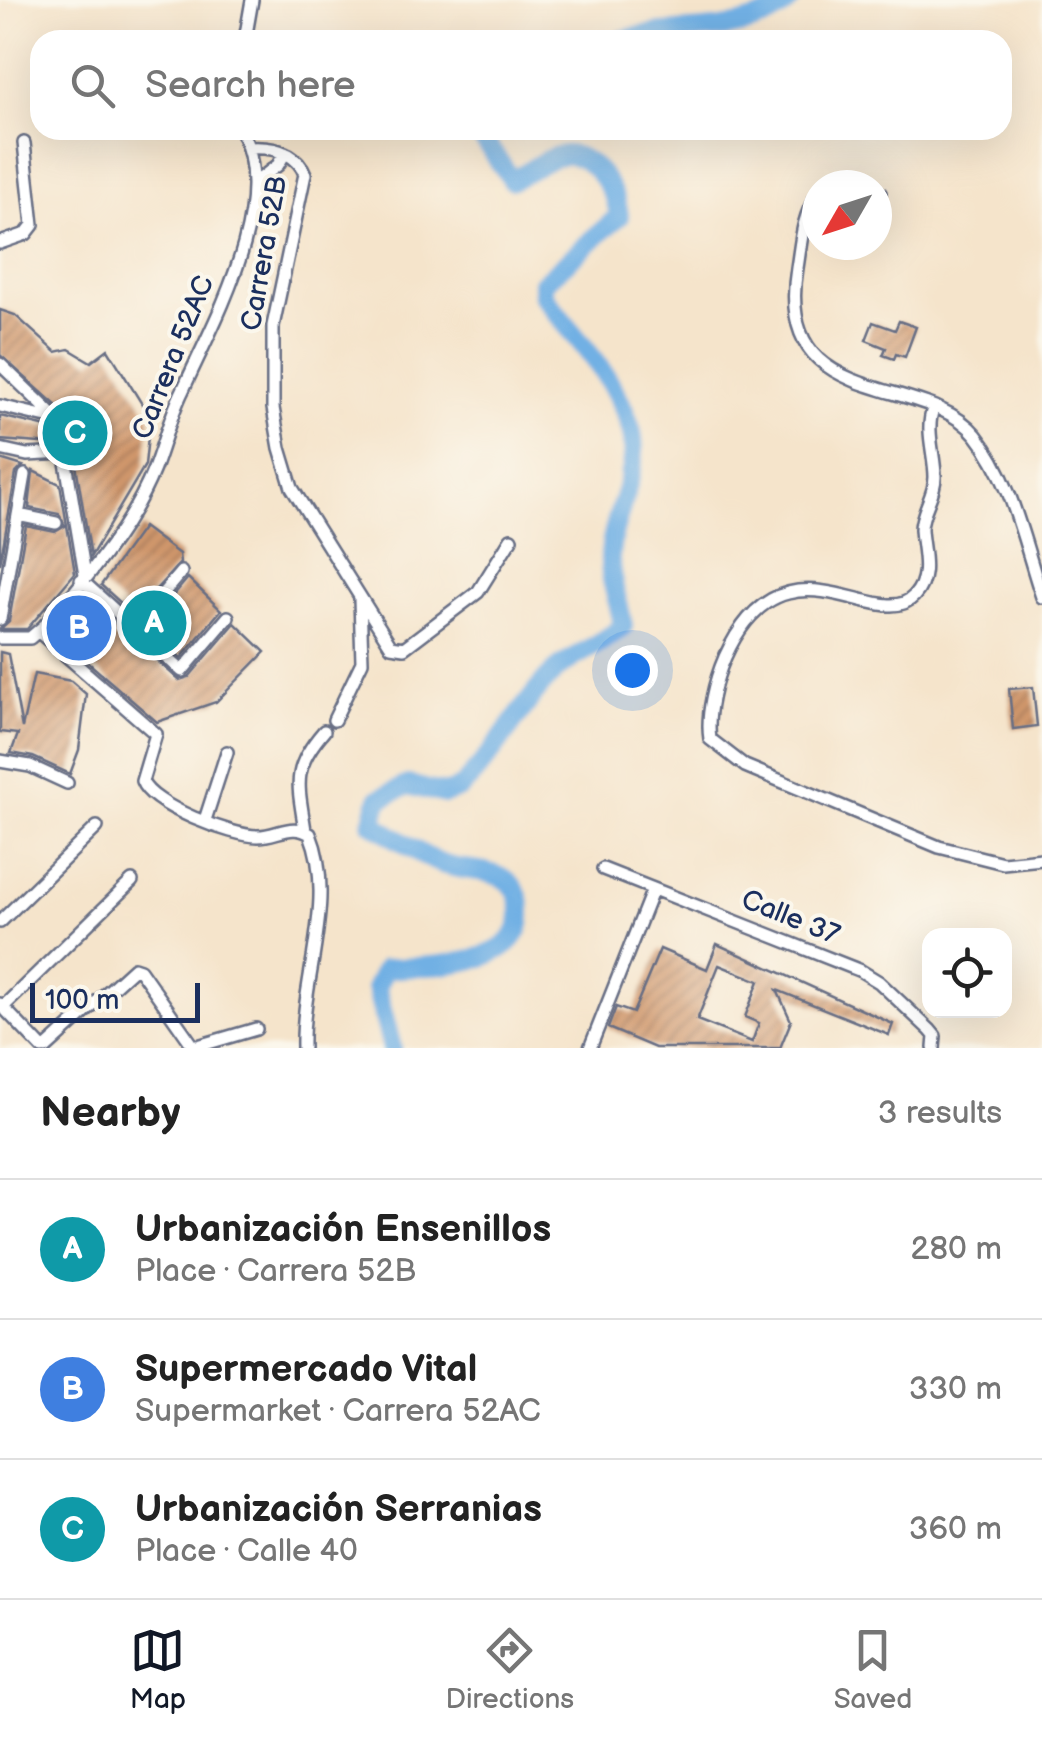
<!DOCTYPE html>
<meta charset="utf-8">
<style>
:root{--surface:#fff;--page:#f2f2f2;--text:#222;--muted:#767676;--line:#e0e0e0;--accent:#111827}
body{margin:0;font-family:"Balsamiq Sans",sans-serif;background:var(--page);color:var(--text)}
.controls{position:absolute;right:30px;bottom:30px;display:grid;overflow:hidden;border-radius:20px;box-shadow:0 10px 40px #0002}
.controls button{width:90px;height:90px;display:grid;place-items:center;padding:0;border:0;border-bottom:2px solid var(--line);background:var(--surface);color:var(--text);font:50px sans-serif}
.compass{position:absolute;left:802px;top:170px;width:90px;height:90px;border-radius:50%;background:var(--surface);box-shadow:0 10px 40px #0002;rotate:231deg}
.scale{position:absolute;left:30px;bottom:25px;width:170px;box-sizing:border-box;padding-left:10px;border:5px solid #1b2f5e;border-top:0;font-size:28px;line-height:35px;white-space:nowrap;color:#1b2f5e;-webkit-text-stroke:8px #fbf7ec;paint-order:stroke}
.you{position:absolute;left:632px;top:670px;width:35px;height:35px;margin:-25px;border:8px solid #fff;border-radius:50%;background:#1a73e8;box-shadow:0 0 0 15px #1a73e833}
.badge{display:grid;place-items:center;width:65px;height:65px;border-radius:50%;background:var(--accent);color:#fff;font-size:32px;font-weight:700}
.pin{position:absolute;translate:-50% -50%;border:5px solid #fff;box-shadow:0 2px 10px #0006}
.list{margin:0;padding:0;list-style:none}
h2{display:flex;justify-content:space-between;align-items:center;height:130px;margin:0;padding:0 40px;font-size:42px}
h2 small{font-size:32px;font-weight:400;color:var(--muted)}
.list li{display:grid;grid-template-columns:65px 1fr auto;gap:30px;align-items:center;box-sizing:border-box;height:140px;padding:0 40px;border-top:2px solid var(--line)}
.list b{display:block;font-size:38px;white-space:nowrap}
.list p{margin:0;font-size:32px;white-space:nowrap;color:var(--muted)}
.list em{font-size:32px;font-style:normal;color:var(--muted)}
.icon{flex:none;width:55px;height:55px;fill:none;stroke:currentColor;stroke-width:2;stroke-linecap:round;stroke-linejoin:round}
.map{position:relative;flex:none;width:1042px;height:1048px;overflow:hidden}
.search{position:absolute;background:var(--surface);box-shadow:0 10px 40px #0002;left:30px;right:30px;top:30px;height:110px;display:flex;align-items:center;gap:25px;box-sizing:border-box;padding:0 35px;border-radius:30px;color:var(--muted);font-size:38px}
.sheet{height:550px;background:var(--surface)}
nav{display:flex;justify-content:space-around;align-items:center;box-sizing:border-box;height:140px;border-top:2px solid var(--line);background:var(--surface);font-size:28px;color:var(--muted)}
nav a{display:grid;justify-items:center;gap:5px}
nav .on{color:var(--accent)}
.map>svg:first-child{display:block}
</style>
<div class="map">
<svg width="1042" height="1048" viewBox="0 0 1042 1048">
<defs>
<pattern id="building-hatch" width="6" height="6" patternUnits="userSpaceOnUse" patternTransform="scale(2.5)"><rect width="6" height="6" fill="#d0976c"/><path d="M-1 1l2-2M0 6l6-6M5 7l2-2" fill="none" stroke="#a87c5c"/></pattern>
</defs>
<rect width="100%" height="100%" fill="#fbf7ec"/>
<filter id="ink" filterUnits="userSpaceOnUse"><feTurbulence type="fractalNoise" baseFrequency=".01" numOctaves="2"/><feDisplacementMap in="SourceGraphic" scale="20" xChannelSelector="R" yChannelSelector="G"/><feConvolveMatrix kernelMatrix="1 2 1 2 8 2 1 2 1" color-interpolation-filters="sRGB"/></filter>
<filter id="wash" filterUnits="userSpaceOnUse"><feTurbulence type="fractalNoise" baseFrequency=".0048" numOctaves="4" result="noise"/><feDisplacementMap in="SourceGraphic" scale="40" xChannelSelector="R" yChannelSelector="G"/><feGaussianBlur stdDeviation="2.25" result="paint"/><feColorMatrix in="noise" values="0 0 0 0 0 0 0 0 0 0 0 0 0 0 0 0 0 1.4 0 .05"/><feComposite in="paint" operator="in"/></filter>
<g filter="url(#wash)">
<rect width="100%" height="100%" fill="#f5e4cb"/>
<g fill="none" stroke-linecap="round" stroke-linejoin="round">
<path stroke="#71b0e4" stroke-width="20" d="M623,40C678,24 747,41 791,0
M392,1048L376,987L385,969C424,965 523,969 521,913C521,901 517,887 506,880C486,867 459,872 439,863C416,853 394,836 372,823L379,799L408,785L445,794L460,788C494,756 516,713 547,679C569,655 599,647 623,626C620,603 609,581 610,558C611,516 643,471 631,429C615,375 575,339 543,295V283L619,216C617,192 592,152 563,155C548,156 527,173 512,180L477,130"/>
</g>
<g id="blocks">
<path fill="url(#building-hatch)" fill-rule="evenodd" d="M0,310L15,315L56,352L69,349L91,362L108,349L150,417L145,465L91,556L68,416L0,355Z
M899,321L916,327L905,357L896,354L894,359L883,355L886,348L866,340L873,322L895,330Z
M0,416L51,428L53,444L0,440Z
M0,459L23,466L16,473L0,564Z
M33,471L60,484L75,573L27,629H0L9,621L26,526L55,532L65,526L59,514L29,508Z
M143,527L179,554L180,563L133,614L101,585Z
M188,578L221,610L181,658L147,627Z
M89,600L179,680L189,677L235,623L265,652L216,702L157,722L61,639Z
M0,652L8,654L22,728L34,674L71,681L86,694L79,750L70,774L33,757L11,753L18,734L0,732Z
M1033,687L1037,726L1013,729L1009,689Z
M717,944L893,1024L889,1035L777,990L791,1021L780,1048H655L608,1028L616,1007L633,1013L660,949L707,969ZM719,965L759,981L745,1017L759,1023L752,1042L697,1020Z"/>
</g>
</g>
<g filter="url(#ink)">
<use href="#blocks" fill-opacity="0" stroke="#676e84" stroke-width="2.5"/>
<g fill="none" stroke-linecap="round" stroke-linejoin="round">
<defs>
<path id="minor" d="M245,40L252,0
M250,148C272,147 296,151 305,174L273,326V408L280,448L292,488L391,646L404,648L478,592L511,539
M256,182L278,165L285,153
M877,194L880,193
M817,196C802,216 801,244 797,268C773,413 924,371 976,435C1012,480 1024,543 1042,597
M0,243L26,234L33,225L24,143
M0,364L59,421L85,575
M0,406L59,420
M933,409C925,430 935,455 935,477C935,495 921,512 921,529C922,551 932,576 914,596C879,635 783,527 725,657C715,680 706,715 710,739L745,766L939,847L1003,863L1042,859
M0,449L27,455L65,453
M18,515L56,523
M81,580L182,671L228,617
M0,619L25,475
M133,629L181,572
M39,632L156,734L142,781C151,806 232,836 258,836C277,836 292,822 310,834C337,900 301,979 303,1048
M0,638H30L44,626C85,582 132,525 154,469C164,443 170,416 183,390C215,319 280,206 241,130
M334,720L362,662L360,599
M0,761L30,766L67,783
M205,820L227,752
M305,830C298,784 291,769 324,731
M603,869L861,971L879,982L930,1030L935,1036L934,1048
M0,922L97,827
M0,1004L42,1048
M3,1007L132,881
M46,1048L134,968L140,970L194,1047
M191,1048L256,1029
M590,1048L653,889"/>
</defs>
<use href="#minor" stroke="#676e84" stroke-width="16"/>
<use href="#minor" stroke="#fff" stroke-width="11"/>
</g>
</g>
<g text-anchor="middle" stroke-width="8" stroke-linejoin="round" paint-order="stroke">
<g font-size="28" fill="#1b2f5e" stroke="#fbf7ec">
<text transform="translate(263 253) rotate(-80)" y="10">Carrera 52B</text>
<text transform="translate(172 357) rotate(-68)" y="10">Carrera 52AC</text>
<text transform="translate(791 916) rotate(22)" y="10">Calle 37</text>
</g>
</g>
</svg>
<div class="controls">
<button><svg class="icon" aria-label="locate" viewBox="0 0 24 24"><circle cx="12" cy="12" r="6"/><path d="M12 2v4M12 18v4M2 12h4M18 12h4"/></svg></button>
</div>
<svg class="compass" viewBox="-18 -18 36 36"><path d="M0-13l5 13h-10z" fill="#e53935"/><path d="M0 13l5-13h-10z" fill="#767676"/></svg>
<div class="scale">100 m</div>
<div class="you"></div>
<div class="pin badge" style="left:154px;top:623px;background:#0f9aa8">A</div>
<div class="pin badge" style="left:79px;top:628px;background:#3f7fe0">B</div>
<div class="pin badge" style="left:75px;top:433px;background:#0f9aa8">C</div>
<div class="search"><svg class="icon" aria-label="search" viewBox="0 0 24 24"><circle cx="10" cy="10" r="6"/><path d="M15 15l6 6"/></svg>Search here</div>
</div>
<section class="sheet">
<h2>Nearby<small>3 results</small></h2>
<ul class="list">
<li><span class="badge" style="background:#0f9aa8">A</span><div><b>Urbanización Ensenillos</b><p>Place · Carrera 52B</p></div><em>280 m</em></li>
<li><span class="badge" style="background:#3f7fe0">B</span><div><b>Supermercado Vital</b><p>Supermarket · Carrera 52AC</p></div><em>330 m</em></li>
<li><span class="badge" style="background:#0f9aa8">C</span><div><b>Urbanización Serranias</b><p>Place · Calle 40</p></div><em>360 m</em></li>
</ul>
</section>
<nav>
<a class="on"><svg class="icon" aria-label="map" viewBox="0 0 24 24"><path d="M3 6l6-2 6 2 6-2v14l-6 2-6-2-6 2zM9 4v14M15 6v14"/></svg>Map</a>
<a><svg class="icon" aria-label="directions" viewBox="0 0 24 24"><path d="M12 3l9 9-9 9-9-9zM9 14v-3h6M13 9l2 2-2 2"/></svg>Directions</a>
<a><svg class="icon" aria-label="saved" viewBox="0 0 24 24"><path d="M7 4h10v16l-5-4-5 4z"/></svg>Saved</a>
</nav>
